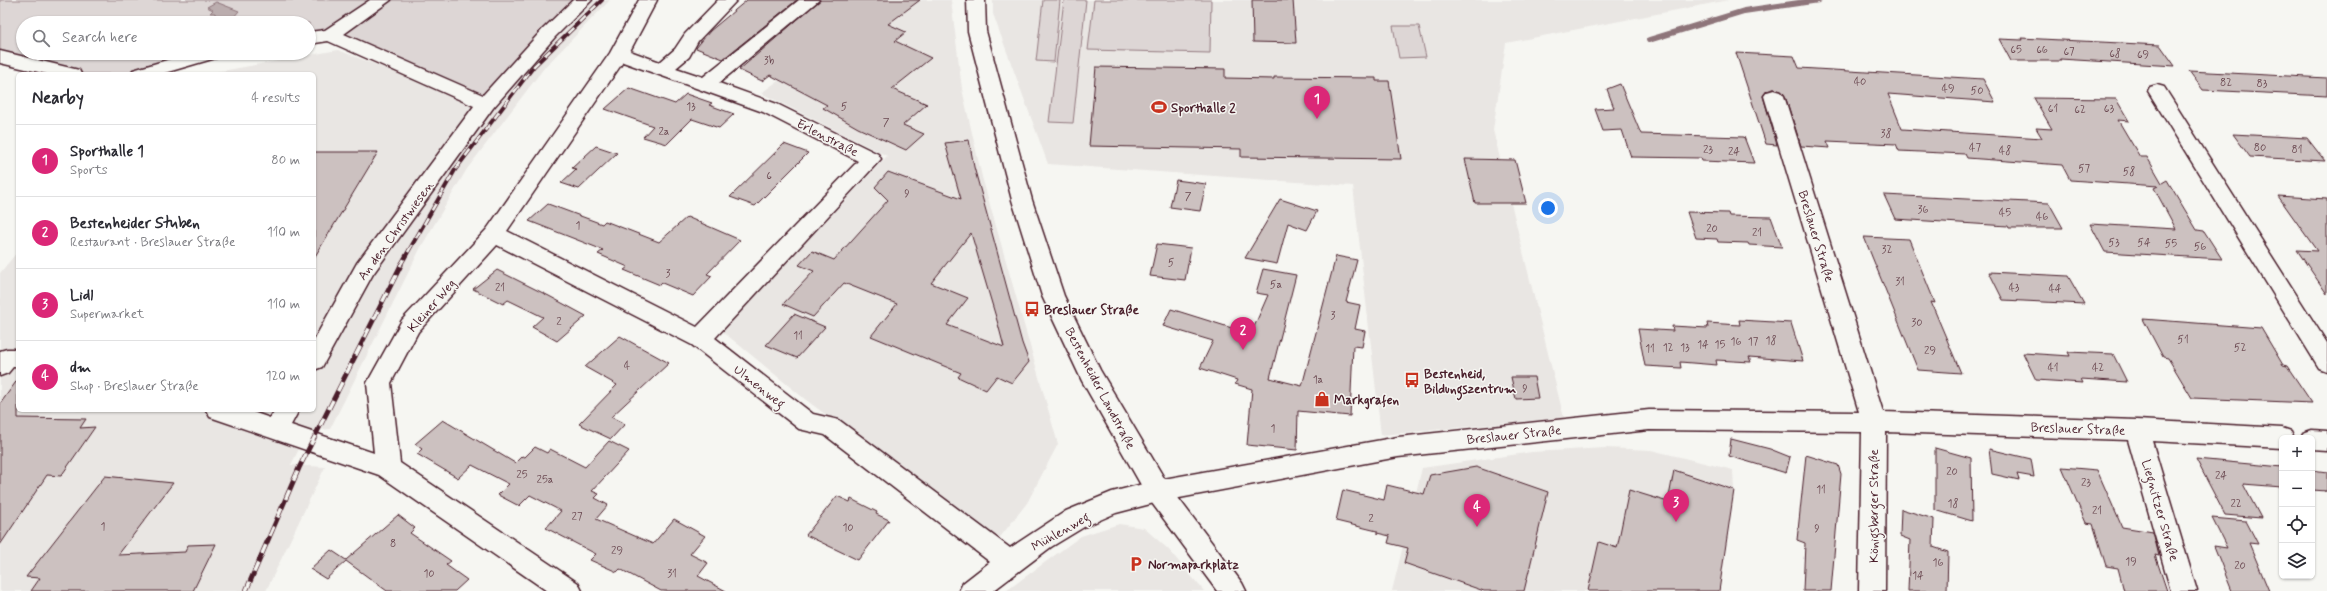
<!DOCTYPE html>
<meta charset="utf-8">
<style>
:root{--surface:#fff;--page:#f7f7f7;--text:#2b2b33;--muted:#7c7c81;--line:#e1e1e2;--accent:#db2777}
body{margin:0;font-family:Mynerve,sans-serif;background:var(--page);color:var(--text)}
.controls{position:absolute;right:12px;bottom:12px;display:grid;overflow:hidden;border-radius:6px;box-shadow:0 1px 3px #0004}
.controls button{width:36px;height:36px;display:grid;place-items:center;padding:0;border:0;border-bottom:1px solid var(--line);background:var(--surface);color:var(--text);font:20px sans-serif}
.you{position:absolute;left:1548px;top:208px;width:14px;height:14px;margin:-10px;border:3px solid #fff;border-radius:50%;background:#1a73e8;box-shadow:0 0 0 6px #1a73e833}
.badge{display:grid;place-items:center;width:26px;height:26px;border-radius:50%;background:var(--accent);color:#fff;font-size:13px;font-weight:700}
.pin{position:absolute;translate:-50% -33px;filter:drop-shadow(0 1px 2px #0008)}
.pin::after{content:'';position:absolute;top:21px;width:14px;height:12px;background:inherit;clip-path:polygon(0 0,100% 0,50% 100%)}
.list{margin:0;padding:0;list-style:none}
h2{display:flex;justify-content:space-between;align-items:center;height:52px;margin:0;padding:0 16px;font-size:17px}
h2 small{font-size:13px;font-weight:400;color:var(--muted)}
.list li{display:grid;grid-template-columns:26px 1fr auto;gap:12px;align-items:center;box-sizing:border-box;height:72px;padding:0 16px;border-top:1px solid var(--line)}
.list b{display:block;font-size:15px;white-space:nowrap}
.list p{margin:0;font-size:13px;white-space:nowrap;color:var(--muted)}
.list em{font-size:13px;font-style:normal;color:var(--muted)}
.icon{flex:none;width:22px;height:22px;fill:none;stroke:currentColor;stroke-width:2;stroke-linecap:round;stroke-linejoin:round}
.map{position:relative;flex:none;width:2327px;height:591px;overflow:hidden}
.search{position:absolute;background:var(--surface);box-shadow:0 1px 3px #0004;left:16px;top:16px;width:300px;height:44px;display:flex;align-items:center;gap:10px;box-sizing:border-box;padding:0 14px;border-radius:22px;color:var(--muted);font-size:15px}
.panel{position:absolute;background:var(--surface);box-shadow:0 1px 3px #0004;left:16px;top:72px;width:300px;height:340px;border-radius:6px}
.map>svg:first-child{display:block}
</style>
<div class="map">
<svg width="2327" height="591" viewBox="0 0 2327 591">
<rect width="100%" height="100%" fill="#f6f6f2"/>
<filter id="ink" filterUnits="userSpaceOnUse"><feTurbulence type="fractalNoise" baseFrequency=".025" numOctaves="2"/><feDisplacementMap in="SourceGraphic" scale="8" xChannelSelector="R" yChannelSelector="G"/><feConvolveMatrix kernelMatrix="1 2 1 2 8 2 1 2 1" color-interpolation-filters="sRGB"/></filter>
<g filter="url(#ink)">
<path fill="#e9e6e3" d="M594,0H610L544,68L467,169L421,247L330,429L308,431L291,465L325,467L266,591H0V273L18,251V410H314V74H205L338,50L494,110L529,66Z
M893,0H951L962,89L982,177L1058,444L1027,503L997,541L806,400L722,331L887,156L761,93Z
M993,0H1729L1506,43L1493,130L1564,418L1381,435L1353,186L1048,164L993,14Z
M1605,448L1651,450L1733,470L1734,490L1719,591H1392L1422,468L1532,452Z
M1119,524L1144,528L1168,549L1204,591H1006L1081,536Z"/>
<path fill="#ddd6d5" stroke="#947a80" d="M0,0H583L486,104L330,35L309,38V23H23V53H212L140,74H72L0,57Z
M1043,0H1060L1054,62L1036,61Z
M1064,0H1086L1073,123L1049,122Z
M1094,0H1211L1210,53L1088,50Z
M1393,26H1419L1426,57L1399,58Z"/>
<path fill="#bbadae" stroke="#8e747a" d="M216,2L239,11L233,18L226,22L192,23L201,16L207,19L215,16V13H210L213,10L207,7Z"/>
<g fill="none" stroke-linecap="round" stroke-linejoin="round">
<path stroke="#8e747a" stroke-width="6" d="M1649,40L1744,11L1819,0"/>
</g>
<path fill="#ccc1c0" stroke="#4a1f2b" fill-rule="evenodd" d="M747,0H797L723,59L696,48L710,31Z
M820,0H920L888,24L906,32L895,41L931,58L892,89L927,104L903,125L924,134L906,150L858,128L823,108L827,105L770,75L762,81L739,70Z
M1252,0H1293L1296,43L1253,42Z
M2021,38L2160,45L2175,66L2060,59L2061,61H2011L1999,39L2022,40Z
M1736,53L1794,56L1799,68L1983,79L1995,102L1888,94L1902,129L2042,138L2036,128L2052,129L2034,98L2116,99L2129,121L2118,120L2140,157H2147L2162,183L2167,180L2197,230L2204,231L2222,259L2105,252L2090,224L2176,229L2154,188L2158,186L2070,180L2062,165L1967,158L1965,154L1899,151L1896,144L1827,141L1830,148L1801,146L1785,96L1781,91L1774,89L1767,91L1763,96L1777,145L1766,144Z
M1096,67L1225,69V78L1274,79V77L1376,78V81H1389L1401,159L1241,157V149L1089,146Z
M2189,71L2327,78V96L2203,90Z
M1620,84L1641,134L1744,137L1754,163L1702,161L1701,158L1631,157L1622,130L1603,131L1595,109L1614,108L1607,89Z
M629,88L675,104L686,94L712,103L709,105L734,114L719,128L692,119L667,144L643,137L653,126L605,109Z
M2233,134L2307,138L2325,161L2250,157Z
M969,140L974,167L1022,343L1029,362L1012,383L997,376L986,390L958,377L961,373L871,336L897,304L844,283L813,317L783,304L814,271L799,265L812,251L834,260L888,200L875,187L888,172L961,199L945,143ZM971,233L998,324L1004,347L947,325L968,298L931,283Z
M784,144L808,153L755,206L730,197Z
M596,146L617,153L579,189L561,183L576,169L572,168Z
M314,152H378L314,258Z
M1465,159L1515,160L1526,203H1475Z
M1176,180L1206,184L1200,211L1170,207Z
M1884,195L2049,203L2063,228H2009L2008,226L1895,219Z
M2278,196L2327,199V294L2297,250L2317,251Z
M1280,199L1317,211L1307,230L1288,223L1277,264L1245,258Z
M548,204L602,224L605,221L659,242L687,217L740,240L707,274L712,276L693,296L662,283L660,285L624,270L628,267L598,254L603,250L529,221Z
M1687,212L1728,213L1729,216L1771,217L1782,247L1749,245L1748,243L1718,242L1717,239L1696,238Z
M1864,237L1909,239L1935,303L1931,302L1961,373L1918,370Z
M1157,244L1191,248L1185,280L1150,276Z
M1336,256L1357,260L1346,302L1360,305L1355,329L1365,331L1362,347L1353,346L1350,416L1298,411L1297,450L1247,445L1252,389L1235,384L1237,380L1200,368L1213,341L1163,326L1171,309L1251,334L1268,295L1256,293L1263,269L1296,275L1270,378L1302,386Z
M497,270L549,296L586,316L557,341L532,327L543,317L508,300L503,304L473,289Z
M1989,272L2068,276L2084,304L2003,300Z
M794,314L825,327L797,358L766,345Z
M2143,319L2261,328L2283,365L2287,366L2312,403L2192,398L2168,358L2163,357Z
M1739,320L1791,323L1803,361L1749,357L1751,362L1716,360L1717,365L1680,362L1681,368L1645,366L1638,329L1673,331L1672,326L1708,328L1707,323L1740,325Z
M620,336L669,363L611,417L625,424L611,439L579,424L617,385L585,367Z
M2068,352L2113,354L2127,382L2081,379L2083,383L2036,380L2023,353L2070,356Z
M1511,377H1534L1538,398L1516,399Z
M18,379V418L86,419L80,428L95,427L61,476L47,475L0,545V404Z
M443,420L515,463L522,456L525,457L535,447L547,453L550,449L585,467L609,441L629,451L592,491L599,494L595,498L608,505L596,519L653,544L674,519L705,536L690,554L708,563L698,576L726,591H661L620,569L617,572L590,560L596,554L546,528L561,511L530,495L519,506L498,495L509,484L472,465L458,478L417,454L422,449L415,444Z
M1731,439L1770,449L1790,457L1786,473L1729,456Z
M1935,448L1971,458L1972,521L1935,510Z
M1989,449L2031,459L2034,477L2017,474L2019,480L1992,474Z
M1806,455L1838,465L1841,474L1831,591H1803L1805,543L1797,540Z
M2196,459L2282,467V487L2243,484L2261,518L2225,515Z
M1476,467L1548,492L1524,591H1484L1404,563L1408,548L1388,543L1390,536L1377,533V531L1336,521L1343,490L1384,500L1387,485L1424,494L1430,475Z
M2062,467L2097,470L2122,527L2153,532L2159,556L2155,555L2167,591H2124L2118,568L2106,566L2093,524L2086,523Z
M1674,470L1734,490L1719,591H1588L1599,542L1617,548L1629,490L1668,502Z
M2312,470L2327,472V491L2312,490Z
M105,476L173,483L118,555L185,552L188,545L216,544L193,591H31L40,578L26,577Z
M837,496L850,502L851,499L877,512L876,514L889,520L858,560L806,535Z
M1901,509L1934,519L1933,547L1948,552L1947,591H1908L1910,540L1900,536Z
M398,515L415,528L410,533L451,561L446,565L467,580L455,591H387L346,561L326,579L310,569L331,550L346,560Z
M2212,518L2246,521L2258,544L2249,543L2269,591H2232L2214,546L2227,548Z"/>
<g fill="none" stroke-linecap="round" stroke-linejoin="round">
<defs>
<path id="minor" d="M370,0H391L344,34L483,95L543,29L573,0H592L555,37L493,108L373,274L322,367L314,370V340L357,263L474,106L328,41L309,44V32L325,30Z
M639,0H657L630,51L660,62L675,49L685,34L718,0H737L698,41L689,57L676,68L703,77L799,0H819L719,83L777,104L878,154L881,159L715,338L813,414L839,420L1010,548L1066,511L1112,492L1158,480L1398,437L1649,410L1859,412L1764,96L1767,92L1774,90L1781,92L1784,96L1883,412L2137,420L2282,428L2291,431L2294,438H2282V448L2152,441L2197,591H2171L2128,440L1886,432L1885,591H1859L1862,432L1649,430L1398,457L1158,502L1116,513L1084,527L1051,547L993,591H959L963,583L990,562L825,435L799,429L692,345L497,245L418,332L391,383L400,463L578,583L582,591H547L379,475L210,417L206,410H247L270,418L275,410H299L291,425L374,453L367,383L402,320L487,229L610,53ZM623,62L763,112L858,161L697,327L507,231Z
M0,51L79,70L81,74H47L0,63Z
M191,53H221L219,57L161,74H131L133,70Z
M2157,85L2164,87L2327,343V371L2319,368L2148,91L2150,87Z
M7,349H18V367H13L8,373L0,376V351Z
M2312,430L2327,431V451L2312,450V438H2301L2303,433Z"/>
<path id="major" d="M967,0H985L986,31L1032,200L1064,296L1100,370L1167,483L1242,583L1246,591H1217L1149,499L1082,381L1042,296L1012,200L968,31Z"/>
</defs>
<use href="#minor" stroke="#4a1f2b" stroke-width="3"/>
<use href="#major" stroke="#4a1f2b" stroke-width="3"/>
<use href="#minor" fill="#f6f6f2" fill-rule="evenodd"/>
<use href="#major" fill="#f6f6f2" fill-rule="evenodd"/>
<defs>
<path id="rail-far1" d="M400,266L455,170L534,66L602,0"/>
<path id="rail" d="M246,591L299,468L401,265"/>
</defs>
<use href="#rail-far1" stroke="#4a1f2b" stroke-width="4"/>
<use href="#rail" stroke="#4a1f2b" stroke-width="5"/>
<use href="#rail-far1" stroke="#f6f6f2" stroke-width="2.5" stroke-dasharray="8" stroke-linecap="butt"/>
<use href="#rail" stroke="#f6f6f2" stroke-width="3.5" stroke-dasharray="10" stroke-linecap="butt"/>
</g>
</g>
<defs>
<symbol id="stadium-bare" viewBox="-9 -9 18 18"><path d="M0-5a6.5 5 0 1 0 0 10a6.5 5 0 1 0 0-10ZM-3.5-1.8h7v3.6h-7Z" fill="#c8321e" stroke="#f6f6f2" stroke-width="2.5" paint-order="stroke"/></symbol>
<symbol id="bus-bare" viewBox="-9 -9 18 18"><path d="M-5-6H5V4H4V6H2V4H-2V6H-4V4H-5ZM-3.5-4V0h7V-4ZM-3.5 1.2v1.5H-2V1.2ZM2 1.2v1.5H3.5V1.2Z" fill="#c8321e" stroke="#f6f6f2" stroke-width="2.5" paint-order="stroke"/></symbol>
<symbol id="shop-bare" viewBox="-9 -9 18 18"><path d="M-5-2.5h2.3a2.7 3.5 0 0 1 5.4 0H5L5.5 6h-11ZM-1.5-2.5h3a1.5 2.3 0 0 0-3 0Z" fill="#c8321e" stroke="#f6f6f2" stroke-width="2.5" paint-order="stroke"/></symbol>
<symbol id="parking-bare" viewBox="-9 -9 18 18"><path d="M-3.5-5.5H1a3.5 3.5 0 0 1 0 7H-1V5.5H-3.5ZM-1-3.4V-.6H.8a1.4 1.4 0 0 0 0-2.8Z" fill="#c8321e" stroke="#f6f6f2" stroke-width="2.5" paint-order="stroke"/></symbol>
</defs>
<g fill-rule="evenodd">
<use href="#stadium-bare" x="1148" y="96" width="22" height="22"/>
<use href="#bus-bare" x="1021" y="298" width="22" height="22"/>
<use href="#bus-bare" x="1401" y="369" width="22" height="22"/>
<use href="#shop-bare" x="1311" y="388" width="22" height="22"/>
<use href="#parking-bare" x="1125" y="553" width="22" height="22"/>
</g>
<g text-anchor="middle" stroke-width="3" stroke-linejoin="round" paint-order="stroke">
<g font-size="11" fill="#6a4850">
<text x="2016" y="53">65</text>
<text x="2042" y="53">66</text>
<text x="2069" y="55">67</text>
<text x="2115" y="57">68</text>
<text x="2143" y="58">69</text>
<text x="769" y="64">3b</text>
<text x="1860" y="85">40</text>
<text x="2226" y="86">82</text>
<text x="2262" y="87">83</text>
<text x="1948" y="92">49</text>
<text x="1977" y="94">50</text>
<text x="691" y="110">13</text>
<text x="844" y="110">5</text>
<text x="2053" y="112">61</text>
<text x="2109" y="112">63</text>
<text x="2080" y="113">62</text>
<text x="886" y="126">7</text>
<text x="664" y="135">2a</text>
<text x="1886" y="137">38</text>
<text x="1975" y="151">47</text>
<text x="2260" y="151">80</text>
<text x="1708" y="153">23</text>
<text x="2297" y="153">81</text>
<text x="2005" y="154">48</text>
<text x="1734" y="155">24</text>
<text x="2084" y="172">57</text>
<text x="2129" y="175">58</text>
<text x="769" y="179">6</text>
<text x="907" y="197">9</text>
<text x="1188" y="200">7</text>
<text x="1923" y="213">36</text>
<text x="2005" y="216">45</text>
<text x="2042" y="220">46</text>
<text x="578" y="229">1</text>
<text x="1712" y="232">20</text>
<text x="1757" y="236">21</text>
<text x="2114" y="246">53</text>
<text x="2144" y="246">54</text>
<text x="2171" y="247">55</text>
<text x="2200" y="250">56</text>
<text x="1887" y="253">32</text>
<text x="1171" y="266">5</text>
<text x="668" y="277">3</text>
<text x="1900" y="285">31</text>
<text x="1276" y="288">5a</text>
<text x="500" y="291">21</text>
<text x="2014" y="291">43</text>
<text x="2055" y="292">44</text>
<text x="1333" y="319">3</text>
<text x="559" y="325">2</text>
<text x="1917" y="326">30</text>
<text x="798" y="339">11</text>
<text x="2183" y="343">51</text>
<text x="1771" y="344">18</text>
<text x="1736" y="345">16</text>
<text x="1753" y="345">17</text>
<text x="1703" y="348">14</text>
<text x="1720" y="348">15</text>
<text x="1668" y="351">12</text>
<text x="1685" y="351">13</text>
<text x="2240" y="351">52</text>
<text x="1650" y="352">11</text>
<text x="1930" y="354">29</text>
<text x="627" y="369">4</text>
<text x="2053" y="371">41</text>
<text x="2098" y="371">42</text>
<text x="1318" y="383">1a</text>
<text x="1525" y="392">9</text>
<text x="1273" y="432">1</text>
<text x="1952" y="475">20</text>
<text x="522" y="478">25</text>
<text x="2221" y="479">24</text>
<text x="545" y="483">25a</text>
<text x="2086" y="486">23</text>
<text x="1821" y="493">11</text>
<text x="1953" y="507">18</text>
<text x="2236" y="507">22</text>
<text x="2097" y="514">21</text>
<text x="577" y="520">27</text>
<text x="1371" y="522">2</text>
<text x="103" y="530">1</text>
<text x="848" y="531">10</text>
<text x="1817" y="532">9</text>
<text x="393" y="547">8</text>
<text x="617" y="554">29</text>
<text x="2131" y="565">19</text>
<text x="1938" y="566">16</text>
<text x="2240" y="569">20</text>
<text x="429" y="577">10</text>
<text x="672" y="577">31</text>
<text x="1918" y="579">14</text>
</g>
<g font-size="13" font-weight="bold" fill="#4a1f2b" stroke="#f6f6f2" text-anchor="start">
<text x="1171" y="112">Sporthalle 2</text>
<text x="1044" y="314">Breslauer Straße</text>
<text x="1424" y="378">Bestenheid,<tspan x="1424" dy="15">Bildungszentrum</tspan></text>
<text x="1334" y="404">Markgrafen</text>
<text x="1148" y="569">Normaparkplatz</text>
</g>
<g font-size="13" fill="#4a1f2b" stroke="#f6f6f2">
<text transform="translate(828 137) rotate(27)" y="5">Erlenstraße</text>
<text transform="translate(395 230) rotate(-54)" y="5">An den Christwiesen</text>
<text transform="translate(1817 236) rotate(73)" y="5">Breslauer Straße</text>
<text transform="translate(431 305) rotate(-49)" y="5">Kleiner Weg</text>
<text transform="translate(760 386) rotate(38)" y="5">Ulmenweg</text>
<text transform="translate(1101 388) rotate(62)" y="5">Bestenheider Landstraße</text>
<text transform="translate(2078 428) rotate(2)" y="5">Breslauer Straße</text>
<text transform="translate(1514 434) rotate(-6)" y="5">Breslauer Straße</text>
<text transform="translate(1873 506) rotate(-90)" y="5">Königsberger Straße</text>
<text transform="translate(2161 510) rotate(74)" y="5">Liegnitzer Straße</text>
<text transform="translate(1060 531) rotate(-30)" y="5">Mühlenweg</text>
</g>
</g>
</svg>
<div class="controls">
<button>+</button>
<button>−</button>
<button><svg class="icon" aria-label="locate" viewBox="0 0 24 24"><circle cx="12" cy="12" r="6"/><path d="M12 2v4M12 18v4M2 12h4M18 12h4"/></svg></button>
<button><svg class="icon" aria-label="layers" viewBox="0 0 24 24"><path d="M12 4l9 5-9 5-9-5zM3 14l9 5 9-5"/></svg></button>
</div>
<div class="you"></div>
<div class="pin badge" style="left:1317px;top:119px">1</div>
<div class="pin badge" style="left:1243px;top:350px">2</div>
<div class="pin badge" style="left:1676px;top:522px">3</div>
<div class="pin badge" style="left:1477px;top:527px">4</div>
<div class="search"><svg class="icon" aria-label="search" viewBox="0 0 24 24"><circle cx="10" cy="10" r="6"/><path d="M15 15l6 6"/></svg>Search here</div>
<section class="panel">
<h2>Nearby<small>4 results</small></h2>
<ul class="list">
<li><span class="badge">1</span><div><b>Sporthalle 1</b><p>Sports</p></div><em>80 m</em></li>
<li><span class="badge">2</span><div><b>Bestenheider Stuben</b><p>Restaurant · Breslauer Straße</p></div><em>110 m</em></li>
<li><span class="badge">3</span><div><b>Lidl</b><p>Supermarket</p></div><em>110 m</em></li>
<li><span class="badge">4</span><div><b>dm</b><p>Shop · Breslauer Straße</p></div><em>120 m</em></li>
</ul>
</section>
</div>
